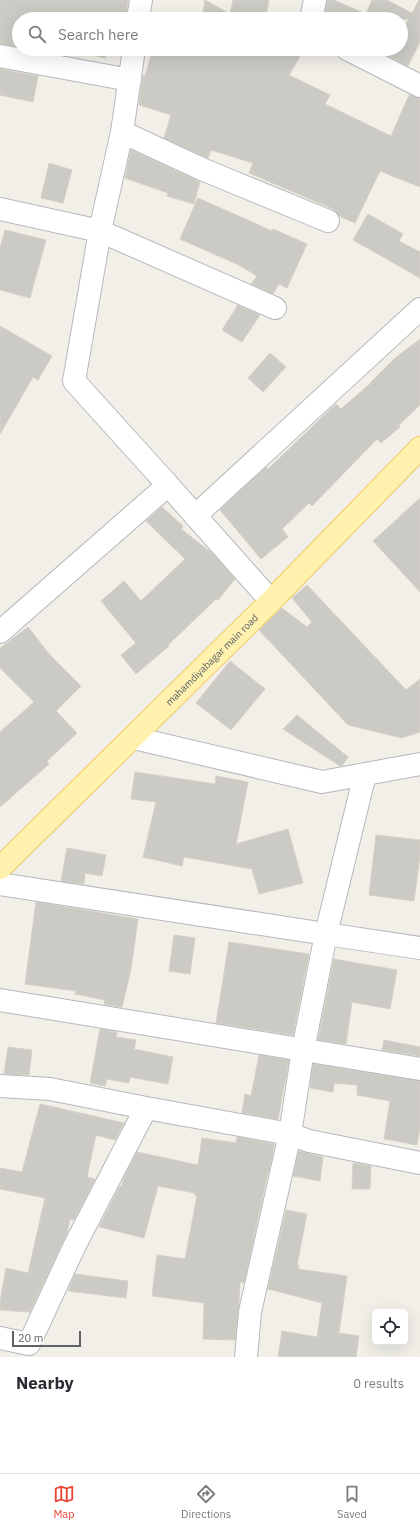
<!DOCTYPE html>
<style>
:root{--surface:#fff;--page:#f2f2f3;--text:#2b2b33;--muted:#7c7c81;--line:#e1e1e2;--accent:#ea4335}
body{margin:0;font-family:"IBM Plex Sans",sans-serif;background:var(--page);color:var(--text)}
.controls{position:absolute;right:12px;bottom:12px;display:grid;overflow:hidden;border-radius:6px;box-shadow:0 4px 16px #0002}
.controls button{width:36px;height:36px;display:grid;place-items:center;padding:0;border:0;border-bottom:1px solid var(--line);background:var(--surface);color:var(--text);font:20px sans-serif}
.scale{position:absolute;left:12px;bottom:10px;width:69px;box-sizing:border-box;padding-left:4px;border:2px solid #5f6368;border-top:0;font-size:11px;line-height:14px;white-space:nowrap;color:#5f6368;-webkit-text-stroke:3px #fff;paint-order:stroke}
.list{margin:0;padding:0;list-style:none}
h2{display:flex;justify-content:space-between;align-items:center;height:52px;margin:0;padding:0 16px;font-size:17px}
h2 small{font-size:13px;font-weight:400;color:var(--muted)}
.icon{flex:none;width:22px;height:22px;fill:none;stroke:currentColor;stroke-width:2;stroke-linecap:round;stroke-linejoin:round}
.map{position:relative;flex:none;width:420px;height:1357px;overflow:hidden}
.search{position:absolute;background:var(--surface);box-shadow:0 4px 16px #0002;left:12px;right:12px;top:12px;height:44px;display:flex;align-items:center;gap:10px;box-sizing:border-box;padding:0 14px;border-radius:22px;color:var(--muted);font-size:15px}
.sheet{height:116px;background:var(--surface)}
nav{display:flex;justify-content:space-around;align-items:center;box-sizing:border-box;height:56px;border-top:1px solid var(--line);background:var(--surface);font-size:11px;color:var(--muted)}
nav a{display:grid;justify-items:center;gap:2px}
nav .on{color:var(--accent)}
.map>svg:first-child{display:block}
</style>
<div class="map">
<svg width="420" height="1357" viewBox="0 0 420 1357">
<rect width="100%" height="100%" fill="#f1efe8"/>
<path fill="#cccac5" stroke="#d6d1c6" d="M0,0H128L125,19H19V47L0,44Z
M205,0L230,14L233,0H269L265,19H202Z
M327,0H334L366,14L372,0H387L412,13L419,0H420V42L408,66L389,56L393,49H401V33L409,19H324Z
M68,49H108L105,58Z
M153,49H304L289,75L330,95L325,104L391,136L409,95L420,98V187L380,171L355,223L339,216L333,209L249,173L253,163L211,150L208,158L164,138L171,115L139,105L143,75L145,76Z
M0,69L38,76L33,102L0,95Z
M131,150L200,182L194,204L167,196L168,193L125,178Z
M49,163L72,170L63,203L41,198Z
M198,198L272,231L273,229L307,244L287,288L279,284L273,294L251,284L257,276L239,265L180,239Z
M368,214L403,234L399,241L420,252V278L353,240Z
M5,230L46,240L30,298L0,290V248Z
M238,305L260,315L242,342L222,330Z
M0,326L52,356L38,380L33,377L0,434Z
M420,339V405L399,425L400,427L381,443L377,439L312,506L309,503L282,529L288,537L261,559L220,510L266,467L268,469L336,404L341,409L371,383H370L395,358Z
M270,353L286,367L263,392L248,378Z
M420,498V592L373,541Z
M162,507L183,526L181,529L212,553L235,579L218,600L216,599L168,645L169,646L136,674L121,655L136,643L101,601L124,581L141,601L185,559L146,521Z
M307,585L406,690L420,679V732L402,738L348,725L259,630L282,608L307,627L312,622L292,598Z
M28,627L49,654L81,686L56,711L77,733L47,761L49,764L0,807V732L34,702L0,668V648Z
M230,661L265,689L231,730L196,703Z
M297,715L348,757L342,766H340L283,729Z
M135,772L215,784L216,776L248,782L236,844L288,829L303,883L259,894L252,869L184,857L182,866L143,857L156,802L131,799Z
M376,835L420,840V856L414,901L369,895Z
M67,848L106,855L102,876L85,873L84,884L61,881Z
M36,902L138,919L131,969L122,1007L104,1004L105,1000L75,994L76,991L25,984Z
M174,935L195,938L190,974L169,971Z
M229,942L309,954L293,1035L216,1023Z
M334,959L397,970L390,1009L352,1002L346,1044L318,1040Z
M100,1029L117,1032L116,1037L136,1040L134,1049L173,1057L168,1084L130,1077L129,1083L107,1079L105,1086L90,1083Z
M384,1040L420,1047V1056L382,1050Z
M8,1047L32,1050L29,1075L4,1074Z
M259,1055L289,1060L278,1119L242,1113L245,1094L251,1096Z
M313,1064L420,1081V1128L417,1145L384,1139L390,1101L357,1095V1085L334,1083L333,1092L310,1088Z
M40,1104L124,1123L115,1140L96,1135L87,1177L95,1179L74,1220L70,1219L67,1233L30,1312L0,1310V1302L6,1268L28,1273L45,1198L0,1189V1168L22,1172Z
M237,1137L274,1144V1146L269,1172H268L244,1283L240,1282L239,1302L235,1340L203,1339L204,1303L152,1296L157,1255L185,1259L197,1196H195V1193L158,1186L144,1238L99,1227L120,1186H122L123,1180L137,1152L198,1165L202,1138L236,1143Z
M299,1151L323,1157L320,1181L293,1176Z
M353,1163L371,1166L370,1189H352Z
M286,1210L307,1214L297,1265H299L298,1269L347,1276L339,1333L359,1336L356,1357H278L282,1331L317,1337L322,1303L268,1289Z
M75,1274L128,1281L126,1298L68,1291Z"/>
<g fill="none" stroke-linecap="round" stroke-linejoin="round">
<defs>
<path id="minor" d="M138,19L141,0
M311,19L315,0
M134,49L122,132L100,231L74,381L168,485
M347,49L420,86
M0,56L130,80
M122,132L204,170L328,221
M0,209L100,231L275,308
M195,516L420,309
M0,632L168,485L271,601
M134,738L322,782L420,764
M0,884L326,934L365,774
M0,1000L420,1069
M0,1086L50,1089L146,1108L290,1134L309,1141L420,1163
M0,1338L29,1344L74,1247L146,1108
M246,1357L250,1312L290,1134L303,1050L326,934L420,948"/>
<g id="primary">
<path id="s1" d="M0,868L271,601L420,448"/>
</g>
</defs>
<use href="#minor" stroke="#b5b8bc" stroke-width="24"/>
<use href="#primary" stroke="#f2c960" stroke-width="24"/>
<use href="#minor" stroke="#fff" stroke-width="22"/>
<use href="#primary" stroke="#fff2af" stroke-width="22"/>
</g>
<g text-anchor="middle" stroke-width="3.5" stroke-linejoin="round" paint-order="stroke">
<g font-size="10" fill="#5f6368" stroke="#fff">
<text dy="4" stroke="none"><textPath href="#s1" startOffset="297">mahamdiyabagar main road</textPath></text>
</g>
</g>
</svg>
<div class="controls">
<button><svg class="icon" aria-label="locate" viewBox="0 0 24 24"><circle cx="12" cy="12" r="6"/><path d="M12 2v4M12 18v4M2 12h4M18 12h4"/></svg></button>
</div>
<div class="scale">20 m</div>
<div class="search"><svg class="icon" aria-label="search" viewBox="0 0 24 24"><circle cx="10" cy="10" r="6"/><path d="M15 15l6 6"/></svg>Search here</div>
</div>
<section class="sheet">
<h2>Nearby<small>0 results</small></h2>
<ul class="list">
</ul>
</section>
<nav>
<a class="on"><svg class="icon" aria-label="map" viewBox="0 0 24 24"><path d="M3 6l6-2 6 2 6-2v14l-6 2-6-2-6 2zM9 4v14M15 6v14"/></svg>Map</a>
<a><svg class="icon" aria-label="directions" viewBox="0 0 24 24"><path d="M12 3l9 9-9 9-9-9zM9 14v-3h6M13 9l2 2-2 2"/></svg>Directions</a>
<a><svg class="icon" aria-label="saved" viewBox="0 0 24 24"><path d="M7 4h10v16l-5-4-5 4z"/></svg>Saved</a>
</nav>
